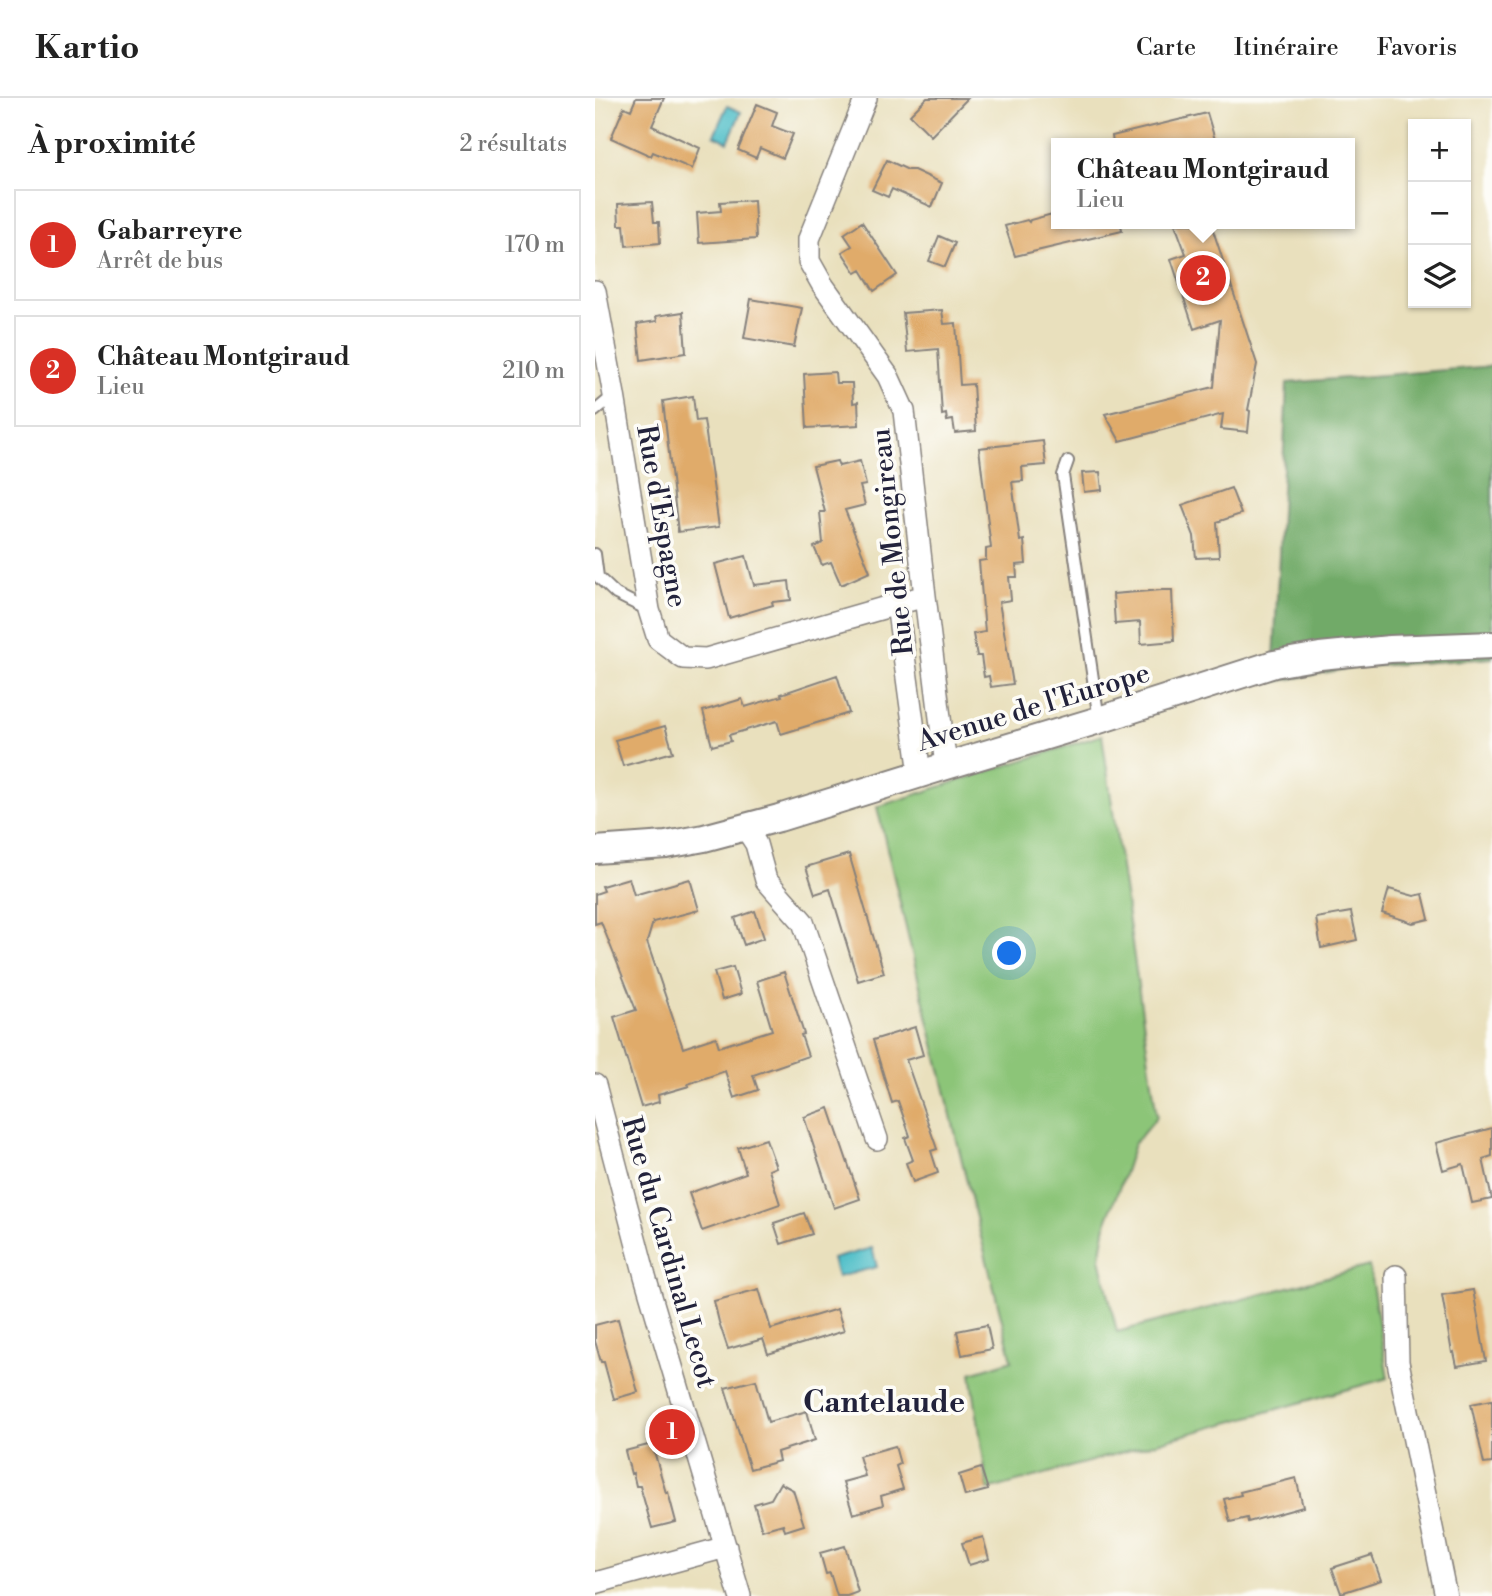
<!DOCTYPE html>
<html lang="fr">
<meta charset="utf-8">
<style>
:root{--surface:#fff;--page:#f2f2f2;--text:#222;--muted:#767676;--line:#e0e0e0;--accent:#d93025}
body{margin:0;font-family:"Libre Bodoni",serif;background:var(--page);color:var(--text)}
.controls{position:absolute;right:21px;top:21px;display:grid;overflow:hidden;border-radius:0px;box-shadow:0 2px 5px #0004}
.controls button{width:63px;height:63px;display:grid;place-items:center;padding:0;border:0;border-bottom:2px solid var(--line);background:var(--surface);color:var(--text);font:35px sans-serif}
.you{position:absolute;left:415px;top:856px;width:24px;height:24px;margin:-18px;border:5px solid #fff;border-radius:50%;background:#1a73e8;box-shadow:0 0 0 10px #1a73e833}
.badge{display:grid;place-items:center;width:46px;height:46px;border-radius:50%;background:var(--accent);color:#fff;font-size:23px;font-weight:700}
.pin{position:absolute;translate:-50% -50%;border:4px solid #fff;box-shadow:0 2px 7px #0006}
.popup{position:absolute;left:456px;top:40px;width:304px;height:91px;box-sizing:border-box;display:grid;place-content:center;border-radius:0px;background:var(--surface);filter:drop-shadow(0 2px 5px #0005);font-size:23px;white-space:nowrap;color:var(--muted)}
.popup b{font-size:26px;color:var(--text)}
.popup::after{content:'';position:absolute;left:50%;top:100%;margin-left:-14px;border:14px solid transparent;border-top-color:var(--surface)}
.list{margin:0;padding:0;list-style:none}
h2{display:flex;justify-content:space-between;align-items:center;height:91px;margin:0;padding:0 28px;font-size:30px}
h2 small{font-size:23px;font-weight:400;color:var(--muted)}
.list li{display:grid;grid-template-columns:46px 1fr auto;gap:21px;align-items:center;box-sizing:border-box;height:112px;margin:0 14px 14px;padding:0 14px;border:2px solid var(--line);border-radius:0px}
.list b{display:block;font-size:26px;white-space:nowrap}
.list p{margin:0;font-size:23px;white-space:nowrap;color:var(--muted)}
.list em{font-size:23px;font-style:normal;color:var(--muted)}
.icon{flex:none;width:38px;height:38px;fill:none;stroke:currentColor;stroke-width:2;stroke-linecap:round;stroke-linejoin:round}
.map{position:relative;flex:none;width:897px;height:1498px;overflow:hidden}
header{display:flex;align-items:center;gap:42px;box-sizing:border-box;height:98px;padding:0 35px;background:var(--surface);border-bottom:2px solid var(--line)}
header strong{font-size:33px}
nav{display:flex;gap:38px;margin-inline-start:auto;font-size:24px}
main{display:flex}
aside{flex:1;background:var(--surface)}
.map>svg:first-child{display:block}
</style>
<header>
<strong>Kartio</strong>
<nav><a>Carte</a><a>Itinéraire</a><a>Favoris</a></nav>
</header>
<main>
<aside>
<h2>À proximité<small>2 résultats</small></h2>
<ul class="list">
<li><span class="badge">1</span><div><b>Gabarreyre</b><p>Arrêt de bus</p></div><em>170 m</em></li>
<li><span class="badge">2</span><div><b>Château Montgiraud</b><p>Lieu</p></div><em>210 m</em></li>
</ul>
</aside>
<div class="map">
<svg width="897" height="1498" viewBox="0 0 897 1498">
<rect width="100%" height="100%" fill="#fdfcf7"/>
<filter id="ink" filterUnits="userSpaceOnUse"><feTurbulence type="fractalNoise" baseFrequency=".0143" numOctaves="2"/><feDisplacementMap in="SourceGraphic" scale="14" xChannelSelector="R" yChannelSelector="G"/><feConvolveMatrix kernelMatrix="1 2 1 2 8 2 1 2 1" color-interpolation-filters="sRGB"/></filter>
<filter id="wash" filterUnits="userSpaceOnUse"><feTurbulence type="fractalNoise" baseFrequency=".00686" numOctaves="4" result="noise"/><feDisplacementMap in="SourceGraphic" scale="28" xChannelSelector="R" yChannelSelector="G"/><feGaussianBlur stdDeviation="1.57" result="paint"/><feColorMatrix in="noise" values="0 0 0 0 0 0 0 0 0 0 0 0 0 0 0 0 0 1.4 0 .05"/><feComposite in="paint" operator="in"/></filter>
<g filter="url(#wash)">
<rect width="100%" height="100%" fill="#e9e0bd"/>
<path fill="#8cc578" stroke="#57745a" stroke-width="2" d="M507,637L562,1019L539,1046L527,1083L512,1121L505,1160L522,1234L774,1168L793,1280L393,1392L376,1275L417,1262L372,1084L282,709Z"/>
<path fill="#71aa68" stroke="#4a6652" stroke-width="2" d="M897,268V560L761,569L678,584L692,285Z"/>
<path fill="#52c0c9" stroke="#3a7182" stroke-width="2" d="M132,8L146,14L133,44L119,37Z
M277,1150L282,1169L242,1179L237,1161Z"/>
<g id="blocks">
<path fill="#e0ab6a" d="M41,0H69L57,28L105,50L97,71L58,54L56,58L16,40L29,9L36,12Z
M332,0H373L336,38L315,17Z
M162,6L182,14L177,28L198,36L188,60L165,50L161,60L143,52Z
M612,15L621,45H518L517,38Z
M292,62L313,72H319L347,85L337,109L297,91L293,99L277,92Z
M159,102L161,141L104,145L102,115L126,113L125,104Z
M57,104L59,124H64L65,145L31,148L29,127H24L23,106Z
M461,115V126H526L527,133L420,158L410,128L432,122L434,124L435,122Z
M267,124L302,177L279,193L266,172L261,175L247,154L257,148L249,136Z
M580,126H616L662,266L653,312L655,313L653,334L626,331L628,316L525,343L510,316L619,289L625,222L599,231L576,161L591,156Z
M344,138L360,145L350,169L334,163Z
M156,201L207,210L199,249L149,240Z
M347,212L349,226L361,225L365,287L378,286L381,333L360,335L358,322L352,323L351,316L347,317L343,251L312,254L308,215Z
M88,214L91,255L46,262L42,226L62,223L61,218Z
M240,274L241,285H257L258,305L263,304L264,327L212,330L209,276Z
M98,298L101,323L109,322L124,429L83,434L68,303Z
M448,343L451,367L427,369L428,383L417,384L425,443L429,442L431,466L421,467L422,479H414L416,502L404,504L418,586L396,589L394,578L389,579L386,558H382L378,536L390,534L384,463L391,462V451L396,450L384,350Z
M242,363L244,368L265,363L271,387L265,388L270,407L250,412L275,474L246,487L236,464L227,467L219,449L228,445L225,414H230L218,368Z
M505,374L507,392L489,394L487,375Z
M636,390L646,416L622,424L624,459L601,460L599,438L587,407Z
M151,458L159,487L194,483L196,502L177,504L178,507L134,520L120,466Z
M567,492H577L579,543L546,546L545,524L520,526L518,496Z
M242,577L254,615L186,636L182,623L134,637L136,643L117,648L108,613L147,601L150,609L187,598L186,596Z
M70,628L78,654L28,668L20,642Z
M254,756L289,875L263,883L235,791L220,796L211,769Z
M34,780L39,797L95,781L104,812L58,824L52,844L88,950L121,939L124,949L177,932L162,883L189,874L209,936L206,937L213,958L158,977L163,992L139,1000L130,973L93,986L94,988L63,997L64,1004L46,1009L19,919L41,912L6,824L0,826V796L9,793L7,788Z
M794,791L819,798L828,796L834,821L818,825L787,815Z
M160,813L169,840L149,847L140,820Z
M756,814L762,842L726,850L721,820Z
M138,869L146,896L127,902L119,874Z
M320,929L328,957L311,962L342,1051L336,1053L343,1075L318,1084L311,1065L318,1062L310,1040L315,1038L303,1003L297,1005L278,942Z
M234,1010L265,1101L239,1110L209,1019Z
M897,1030V1058L888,1061L897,1101L877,1105L868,1066L848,1072L841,1045Z
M171,1041L181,1069L174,1072L185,1106L107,1133L94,1095L151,1075L143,1050Z
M209,1115L217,1136L186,1146L179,1125Z
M164,1191L176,1231L242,1211L249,1233L173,1256L168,1241L133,1251L124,1224L119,1203Z
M878,1192L891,1263L862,1268L859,1254L857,1255L847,1197Z
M23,1221L43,1294L19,1301L9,1264H6L0,1243V1227Z
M392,1227L397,1251L367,1257L362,1233Z
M161,1282L173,1324L212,1313L220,1342L182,1354L184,1363L155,1371L130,1290Z
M897,1302V1365L889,1366L876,1306Z
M57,1346L71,1395L73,1394L81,1424L57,1430L45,1388H41L38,1375L36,1376L30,1353Z
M300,1348L305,1366L301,1368L308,1391L286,1398L288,1407L258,1416L248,1384L270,1378L264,1358Z
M386,1370L393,1392L370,1398L364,1377Z
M701,1380L708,1409L653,1424L652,1420L635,1424L629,1401L646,1397L645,1394Z
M185,1385L198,1392L209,1427L190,1433L188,1426L167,1432L159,1406L176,1401Z
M388,1439L394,1461L374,1467L367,1445Z
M250,1448L263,1494L252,1498H242L235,1475L231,1476L225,1455Z
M777,1457L786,1482L746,1495L737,1470Z"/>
</g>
</g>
<g filter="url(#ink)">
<use href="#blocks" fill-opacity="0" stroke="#86817c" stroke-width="2"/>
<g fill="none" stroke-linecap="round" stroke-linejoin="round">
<defs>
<path id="service" d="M0,313L19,297
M473,363L468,377L504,622
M0,456L3,479L21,496L53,512"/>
<path id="minor" d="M271,0L214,141V163L227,186L293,278L309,313L330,498L351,668
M0,193L19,297L54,512L63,541L88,560L111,561L330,498
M302,506L325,676
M150,729L161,746L171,782L208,824L282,1041
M0,987L50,1178L145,1498
M801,1178L803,1264L851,1498
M0,1485L131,1449"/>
<path id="tertiary" d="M0,752L71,747L109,740L184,720L351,668L504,622L679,566L725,558L795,551L897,547"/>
</defs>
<use href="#service" stroke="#86817c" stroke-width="14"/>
<use href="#minor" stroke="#86817c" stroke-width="24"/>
<use href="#tertiary" stroke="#86817c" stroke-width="30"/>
<use href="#service" stroke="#fff" stroke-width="10"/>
<use href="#minor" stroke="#fff" stroke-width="21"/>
<use href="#tertiary" stroke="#fff" stroke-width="26"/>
</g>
</g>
<g text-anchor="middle" stroke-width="7" stroke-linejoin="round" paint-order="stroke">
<g font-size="28" fill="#22223b" stroke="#fdfcf7">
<text transform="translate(68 418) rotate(80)" y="10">Rue d'Espagne</text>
<text transform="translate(296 444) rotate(-96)" y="10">Rue de Mongireau</text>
<text transform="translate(438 608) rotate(-17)" y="10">Avenue de l'Europe</text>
<text transform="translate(75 1154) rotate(74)" y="10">Rue du Cardinal Lecot</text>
</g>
<g font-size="30" font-weight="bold" fill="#22223b" stroke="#fdfcf7">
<text x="289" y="1314">Cantelaude</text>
</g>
</g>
</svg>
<div class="controls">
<button>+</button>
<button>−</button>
<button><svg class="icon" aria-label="layers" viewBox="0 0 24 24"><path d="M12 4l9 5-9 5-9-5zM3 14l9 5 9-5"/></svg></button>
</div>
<div class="you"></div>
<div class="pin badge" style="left:77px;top:1334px">1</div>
<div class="pin badge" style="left:608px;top:180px">2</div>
<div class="popup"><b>Château Montgiraud</b>Lieu</div>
</div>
</main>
